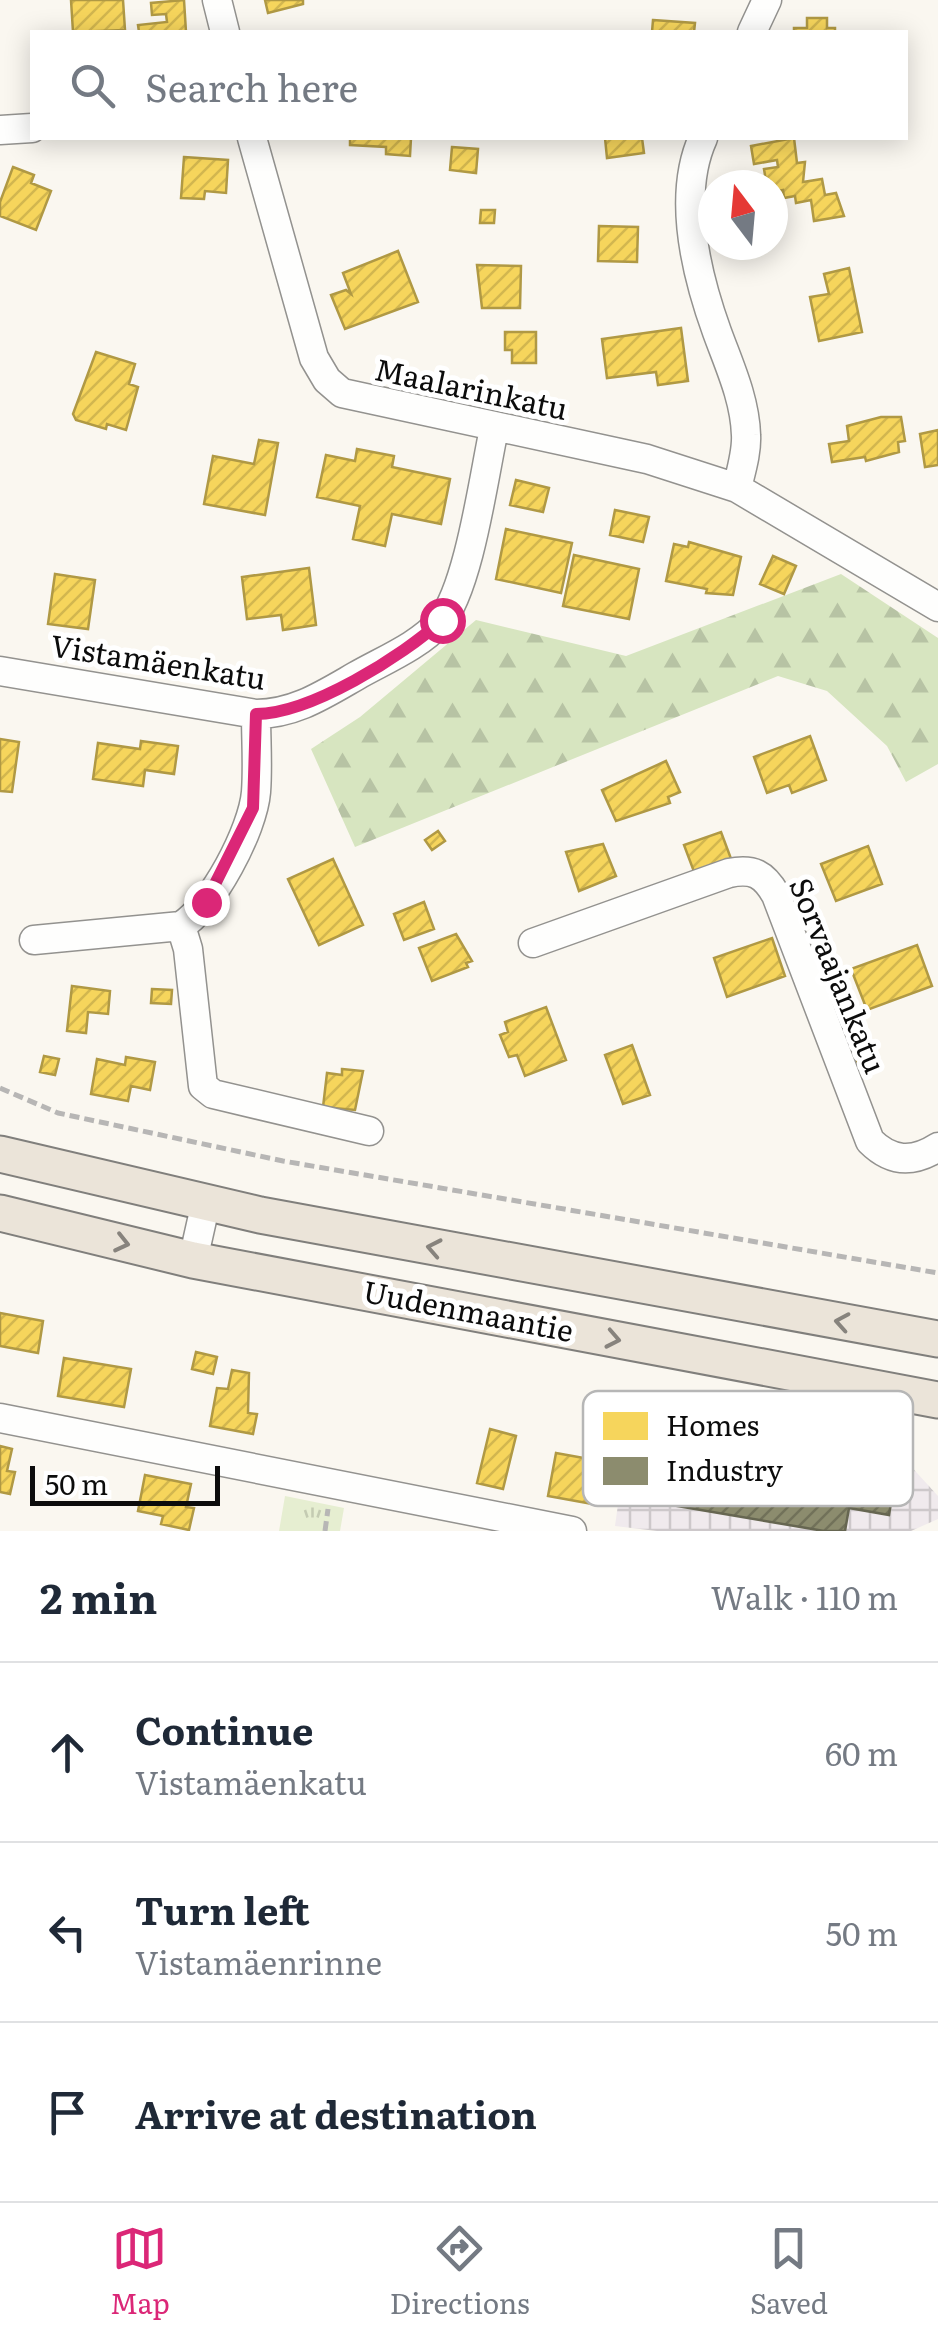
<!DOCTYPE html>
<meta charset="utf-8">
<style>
:root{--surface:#fff;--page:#f6f6f7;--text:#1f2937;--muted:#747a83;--line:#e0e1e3;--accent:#db2777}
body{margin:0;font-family:Literata,serif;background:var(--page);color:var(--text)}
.compass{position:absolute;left:698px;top:170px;width:90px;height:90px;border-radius:50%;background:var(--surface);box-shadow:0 5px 25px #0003;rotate:344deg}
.scale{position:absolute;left:30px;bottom:25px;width:190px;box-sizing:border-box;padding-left:10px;border:5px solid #0c0c0c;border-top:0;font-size:28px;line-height:35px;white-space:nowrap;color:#0c0c0c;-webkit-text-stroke:8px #fff;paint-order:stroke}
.stop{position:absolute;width:30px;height:30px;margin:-22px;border:8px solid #db2777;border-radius:50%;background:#fff}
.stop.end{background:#db2777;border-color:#fff;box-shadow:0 2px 10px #0008}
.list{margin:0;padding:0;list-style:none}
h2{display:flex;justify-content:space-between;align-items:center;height:130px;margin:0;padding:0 40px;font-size:42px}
h2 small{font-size:32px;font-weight:400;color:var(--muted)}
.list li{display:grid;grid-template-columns:65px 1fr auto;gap:30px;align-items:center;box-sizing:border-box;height:180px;padding:0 40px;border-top:2px solid var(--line)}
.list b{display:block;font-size:38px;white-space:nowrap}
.list p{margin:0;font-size:32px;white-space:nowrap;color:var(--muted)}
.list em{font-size:32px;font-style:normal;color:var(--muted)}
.icon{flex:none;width:55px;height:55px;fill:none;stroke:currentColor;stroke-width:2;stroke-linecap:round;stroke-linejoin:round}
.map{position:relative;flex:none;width:938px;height:1531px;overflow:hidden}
.search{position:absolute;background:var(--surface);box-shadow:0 5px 25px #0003;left:30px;right:30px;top:30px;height:110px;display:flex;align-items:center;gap:25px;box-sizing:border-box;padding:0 35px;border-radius:0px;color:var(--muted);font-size:38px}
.sheet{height:670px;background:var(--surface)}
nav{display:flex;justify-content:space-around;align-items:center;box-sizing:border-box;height:140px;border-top:2px solid var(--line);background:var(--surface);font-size:28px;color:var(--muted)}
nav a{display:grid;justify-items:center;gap:5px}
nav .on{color:var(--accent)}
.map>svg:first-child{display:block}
</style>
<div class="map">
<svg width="938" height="1531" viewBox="0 0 938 1531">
<defs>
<pattern id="industrial-grid" width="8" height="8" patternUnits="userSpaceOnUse" patternTransform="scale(2.5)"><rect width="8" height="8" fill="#f0eaed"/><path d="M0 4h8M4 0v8" fill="none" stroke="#cdc8ca"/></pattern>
<pattern id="forest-firs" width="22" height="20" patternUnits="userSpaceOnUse" patternTransform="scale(2.5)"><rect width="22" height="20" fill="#d7e5c0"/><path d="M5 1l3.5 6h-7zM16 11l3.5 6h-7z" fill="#b7c3a4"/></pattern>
<pattern id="park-tufts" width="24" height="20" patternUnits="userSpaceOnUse" patternTransform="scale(2.5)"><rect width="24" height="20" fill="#e6eed1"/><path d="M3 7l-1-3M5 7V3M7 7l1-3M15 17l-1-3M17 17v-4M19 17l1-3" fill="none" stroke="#c4cbb2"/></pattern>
<pattern id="homes-hatch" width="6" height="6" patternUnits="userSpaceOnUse" patternTransform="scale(2.5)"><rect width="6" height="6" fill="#f6d55c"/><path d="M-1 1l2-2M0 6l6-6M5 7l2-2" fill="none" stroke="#d2b64f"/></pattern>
<pattern id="industry-hatch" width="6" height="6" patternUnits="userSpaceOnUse" patternTransform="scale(2.5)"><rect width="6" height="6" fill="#8c8c6e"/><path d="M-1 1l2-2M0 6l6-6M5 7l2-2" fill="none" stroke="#717159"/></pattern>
</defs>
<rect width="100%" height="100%" fill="#faf7f0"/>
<path fill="url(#industrial-grid)" d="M633,1397L702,1403L861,1445L907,1462L938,1496V1519L911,1531H657L615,1526Z"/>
<path fill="url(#forest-firs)" d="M841,574L938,638V764L906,782L887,746L827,691L778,676L355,847L311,749L360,717L476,620L626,656Z"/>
<path fill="url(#park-tufts)" d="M285,1496L344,1508L340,1531H279Z"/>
<path fill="url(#homes-hatch)" stroke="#b09944" stroke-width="2.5" d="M71,0H123L125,30L73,32Z
M184,0L186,32H139L138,25L167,22L166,14L152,15L151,3Z
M265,0H303V4L268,13Z
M807,18H827V28H835V32H794V28H807Z
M653,20L695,23L694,32H652Z
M350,138H411L410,156L386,154V147L350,145Z
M605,138H642L644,153L607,158Z
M794,138L797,163L805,162L803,182L822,179L825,195L836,193L844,216L814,221L811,200L796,203L795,196L784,198L783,190L773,192L770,181H766L764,169L778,167L777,160L754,164L751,146Z
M452,147L478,149L476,173L450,170Z
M184,157L228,160L226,193L205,191L204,199L181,198Z
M13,167L34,175L31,183L51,191L36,230L0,216V202Z
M481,210H495L494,223H480Z
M599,226L638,227L637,262L598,261Z
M398,251L418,302L345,329L331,295L346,290L351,294L343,273Z
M477,265L521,266L520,308H482Z
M849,268L862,332L819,341L810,297L829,294L824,274Z
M681,328L688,381L658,385L656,372L607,378L602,339Z
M505,332H536V363H512V350H505Z
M96,352L135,364L129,384L138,387L126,430L107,424L106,429L76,420L73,414Z
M881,417H901L905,441L898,442L899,452L866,461L865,457L832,462L829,444L849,441L847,426Z
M938,430V465L925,467L920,434Z
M259,440L278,443L265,515L204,504L213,456L254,464Z
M357,449L394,456L392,467L450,479L441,524L392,514L385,546L353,539L360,506L317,497L326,455L355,461Z
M516,480L549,488L543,512L510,505Z
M615,510L649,517L643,542L610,535Z
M506,529L572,543L561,593L496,579Z
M689,542L741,557L733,595L706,593L707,589L666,581L674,544L688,547Z
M574,555L639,569L629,619L563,606Z
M773,556L796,566L784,594L760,584Z
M309,568L316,625L283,630L281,615L247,619L242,577Z
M55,574L95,580L88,629L48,624Z
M810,736L826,780L792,793L789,785L767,793L754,757Z
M0,739L19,742L12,792L0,791Z
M141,741L178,746L174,774L145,770L143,786L93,779L98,743L140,749Z
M666,761L680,792L668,797L670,803L616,821L602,790Z
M438,831L445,841L432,850L425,840Z
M721,832L733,864L696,877L684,845Z
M603,844L616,876L579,891L566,852Z
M868,846L882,884L836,901L821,864Z
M333,859L363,925L319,945L288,879Z
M424,902L434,929L404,940L394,914Z
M456,934L472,961L466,963L468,967L432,981L419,948Z
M772,938L785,976L727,997L714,958Z
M917,945L932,986L867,1010L851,969Z
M72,986L110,991L108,1014L88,1012L86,1033L67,1031Z
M152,989L172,990L171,1004L151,1003Z
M546,1007L566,1060L525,1076L517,1055L509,1057L500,1035L508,1032L505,1022Z
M862,1044L868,1060L857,1064L851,1048Z
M632,1045L650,1095L623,1104L605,1055Z
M44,1056L59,1059L55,1075L40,1072Z
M126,1057L155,1062L150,1090L131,1086L128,1101L91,1094L97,1059L125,1065Z
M342,1069L363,1071L355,1110L323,1107L327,1073L342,1075Z
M0,1313L43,1321L38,1353L0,1346Z
M196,1352L217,1357L213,1374L192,1369Z
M64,1358L131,1369L124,1407L58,1396Z
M232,1370L249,1373L248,1413L257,1414L253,1434L210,1426L217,1388L228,1389Z
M490,1429L516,1436L503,1489L477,1483Z
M0,1446L12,1449L7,1471L15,1472L10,1494L0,1492Z
M556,1453L606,1462L598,1505L548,1496Z
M145,1475L191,1484L186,1507L194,1508L189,1530L161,1524L163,1516L138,1511Z"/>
<path fill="url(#industry-hatch)" stroke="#666651" stroke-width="2.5" d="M649,1424L800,1450L798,1462L895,1479L889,1515L849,1508L845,1531H824L636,1499Z"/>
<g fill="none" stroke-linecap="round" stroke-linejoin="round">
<defs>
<path id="minor" d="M217,0L225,32
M752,32L767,0
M0,130L32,128
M252,138L314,358L327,380L342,393L647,459L737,488L938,607
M703,138C677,195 696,274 717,332C729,365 745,399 746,435C747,452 741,471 737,488
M0,671L256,714C294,714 323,695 356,676C384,660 419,646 440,622C469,589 484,475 494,429
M181,926L188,949L203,1086L213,1094L369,1131
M34,940L181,926C212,907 253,830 256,792C258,766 256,740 256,714
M533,943L729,873C753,868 764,874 776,895L870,1141C891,1162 913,1163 938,1147
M193,1260L206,1202
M0,1418L572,1531"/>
<path id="major" d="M0,1154L260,1215L938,1339
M0,1213L193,1260L938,1400"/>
</defs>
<use href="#minor" stroke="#93928f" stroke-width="31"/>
<use href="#major" stroke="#807f7c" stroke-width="39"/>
<path stroke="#b7b6b5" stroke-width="5" stroke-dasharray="10 5" stroke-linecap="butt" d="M0,1088L58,1113L283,1161L938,1273
M325,1531L328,1509"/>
<use href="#minor" stroke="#fefefd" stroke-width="28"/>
<use href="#major" stroke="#ebe4d9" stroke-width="35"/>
</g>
<defs><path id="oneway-chevron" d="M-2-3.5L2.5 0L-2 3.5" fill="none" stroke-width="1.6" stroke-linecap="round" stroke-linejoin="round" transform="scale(2.5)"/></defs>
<g stroke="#87837d">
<use href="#oneway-chevron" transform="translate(122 1243) rotate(13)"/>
<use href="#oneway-chevron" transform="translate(434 1248) rotate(-169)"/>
<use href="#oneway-chevron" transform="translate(842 1322) rotate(-170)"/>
<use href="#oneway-chevron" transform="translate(613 1339) rotate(11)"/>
</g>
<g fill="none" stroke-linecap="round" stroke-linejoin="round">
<path stroke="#db2777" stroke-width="12" d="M206,902L253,808L256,714C310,714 403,656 442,620"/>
</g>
<g text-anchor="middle" stroke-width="10" stroke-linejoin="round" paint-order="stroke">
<g font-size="30" fill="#0c0c0c" stroke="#fff">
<text transform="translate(471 390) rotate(12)" y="10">Maalarinkatu</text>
<text transform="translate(158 663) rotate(9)" y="10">Vistamäenkatu</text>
<text transform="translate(837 976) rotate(68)" y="10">Sorvaajankatu</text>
<text transform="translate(468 1312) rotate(11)" y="10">Uudenmaantie</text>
</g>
</g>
<rect x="583" y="1391" width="330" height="115" rx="15" fill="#fff" stroke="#b6b6b6" stroke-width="2.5"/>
<rect x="603" y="1412" width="45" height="28" fill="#f6d55c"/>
<rect x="603" y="1457" width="45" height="28" fill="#8c8c6e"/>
<g font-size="28" fill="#0c0c0c">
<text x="666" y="1436">Homes</text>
<text x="666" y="1481">Industry</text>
</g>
</svg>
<svg class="compass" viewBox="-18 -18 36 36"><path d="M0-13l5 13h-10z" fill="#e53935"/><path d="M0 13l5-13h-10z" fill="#747a83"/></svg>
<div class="scale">50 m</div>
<div class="stop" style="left:442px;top:620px"></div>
<div class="stop end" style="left:206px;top:902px"></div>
<div class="search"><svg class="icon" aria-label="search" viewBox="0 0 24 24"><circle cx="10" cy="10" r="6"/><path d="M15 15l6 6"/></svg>Search here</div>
</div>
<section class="sheet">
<h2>2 min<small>Walk · 110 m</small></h2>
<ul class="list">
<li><svg class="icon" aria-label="ahead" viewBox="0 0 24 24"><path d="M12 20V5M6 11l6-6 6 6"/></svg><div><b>Continue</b><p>Vistamäenkatu</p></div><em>60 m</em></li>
<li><svg class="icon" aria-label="left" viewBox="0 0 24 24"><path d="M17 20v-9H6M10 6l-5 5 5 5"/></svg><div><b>Turn left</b><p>Vistamäenrinne</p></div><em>50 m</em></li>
<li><svg class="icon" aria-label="arrive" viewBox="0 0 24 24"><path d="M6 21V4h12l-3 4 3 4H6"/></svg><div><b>Arrive at destination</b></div></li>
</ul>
</section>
<nav>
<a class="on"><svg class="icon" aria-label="map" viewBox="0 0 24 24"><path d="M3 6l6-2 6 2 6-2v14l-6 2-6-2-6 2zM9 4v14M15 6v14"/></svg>Map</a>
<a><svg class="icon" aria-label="directions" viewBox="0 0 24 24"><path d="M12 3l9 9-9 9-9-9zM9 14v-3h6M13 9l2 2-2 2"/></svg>Directions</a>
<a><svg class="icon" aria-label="saved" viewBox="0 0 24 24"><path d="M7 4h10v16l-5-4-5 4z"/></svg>Saved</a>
</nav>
